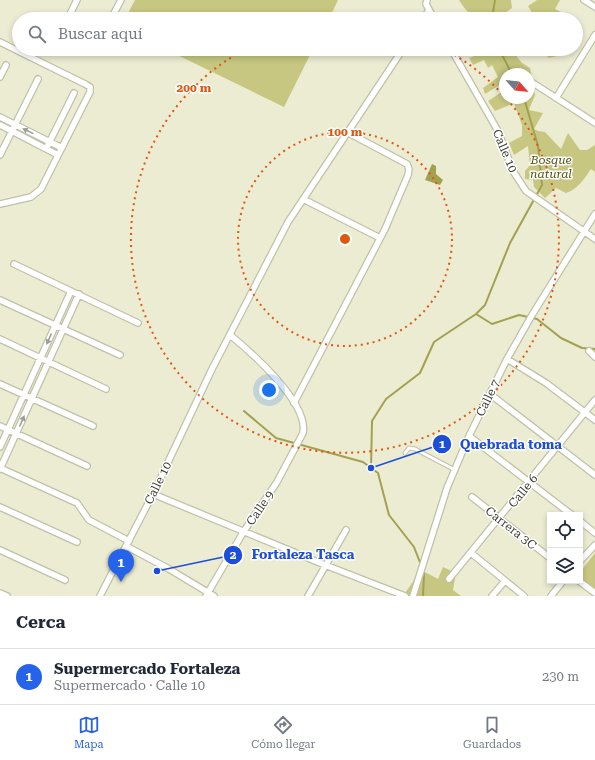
<!DOCTYPE html>
<html lang="es">
<meta charset="utf-8">
<style>
:root{--surface:#fff;--page:#f6f6f7;--text:#1f2937;--muted:#747a83;--line:#e0e1e3;--accent:#2563eb}
body{margin:0;font-family:"Roboto Serif",serif;background:var(--page);color:var(--text)}
.controls{position:absolute;right:12px;bottom:12px;display:grid;overflow:hidden;border-radius:0px;box-shadow:0 2px 6px #0003}
.controls button{width:36px;height:36px;display:grid;place-items:center;padding:0;border:0;border-bottom:1px solid var(--line);background:var(--surface);color:var(--text);font:20px sans-serif}
.compass{position:absolute;left:499px;top:68px;width:36px;height:36px;border-radius:50%;background:var(--surface);box-shadow:0 2px 6px #0003;rotate:117deg}
.you{position:absolute;left:269px;top:390px;width:14px;height:14px;margin:-10px;border:3px solid #fff;border-radius:50%;background:#1a73e8;box-shadow:0 0 0 6px #1a73e833}
.badge{display:grid;place-items:center;width:26px;height:26px;border-radius:50%;background:var(--accent);color:#fff;font-size:13px;font-weight:700}
.pin{position:absolute;translate:-50% -33px;filter:drop-shadow(0 1px 2px #0008)}
.pin::after{content:'';position:absolute;top:21px;width:14px;height:12px;background:inherit;clip-path:polygon(0 0,100% 0,50% 100%)}
.list{margin:0;padding:0;list-style:none}
h2{display:flex;justify-content:space-between;align-items:center;height:52px;margin:0;padding:0 16px;font-size:17px}
h2 small{font-size:13px;font-weight:400;color:var(--muted)}
.list li{display:grid;grid-template-columns:26px 1fr auto;gap:12px;align-items:center;box-sizing:border-box;height:56px;padding:0 16px;border-top:1px solid var(--line)}
.list b{display:block;font-size:15px;white-space:nowrap}
.list p{margin:0;font-size:13px;white-space:nowrap;color:var(--muted)}
.list em{font-size:13px;font-style:normal;color:var(--muted)}
.icon{flex:none;width:22px;height:22px;fill:none;stroke:currentColor;stroke-width:2;stroke-linecap:round;stroke-linejoin:round}
.map{position:relative;flex:none;width:595px;height:596px;overflow:hidden}
.search{position:absolute;background:var(--surface);box-shadow:0 2px 6px #0003;left:12px;right:12px;top:12px;height:44px;display:flex;align-items:center;gap:10px;box-sizing:border-box;padding:0 14px;border-radius:22px;color:var(--muted);font-size:15px}
.sheet{height:108px;background:var(--surface)}
nav{display:flex;justify-content:space-around;align-items:center;box-sizing:border-box;height:56px;border-top:1px solid var(--line);background:var(--surface);font-size:11px;color:var(--muted)}
nav a{display:grid;justify-items:center;gap:2px}
nav .on{color:var(--accent)}
.map>svg:first-child{display:block}
</style>
<div class="map">
<svg width="595" height="596" viewBox="0 0 595 596">
<rect width="100%" height="100%" fill="#ececd3"/>
<path fill="#c7c782" d="M135,0H338L329,19H125Z
M459,0H511L512,8L505,13V19C480,19 473,23 459,0Z
M537,0H560L555,9L561,12L564,19H538L539,14L532,13L528,6Z
M165,49H313L284,107Z
M480,49H518L514,53L522,63L530,68L535,95L529,110L543,113L534,129L538,131L545,132L561,149L568,133L580,150H587L595,145V172L591,169C584,179 578,189 566,193L556,188L545,198L534,187L533,180L525,179V171L530,165L528,146L514,155L509,143L522,136V125L514,103L495,111L488,101L505,90V98H529V74H505V87L503,83L485,94L483,88L498,77L492,65L488,68L484,60L473,65L469,58L477,55L476,52Z
M537,49H558L557,56L549,58L542,51Z
M595,553V589L580,577V572Z
M443,567L456,573L453,590L461,596H403L421,570L438,579Z"/>
<path fill="#a2a14f" d="M432,164L436,166V174L443,180L440,185L425,180Z"/>
<g fill="none" stroke-linecap="round" stroke-linejoin="round">
<path stroke="#a2a14f" stroke-width="2" d="M492,19L495,0
M499,49L512,74
M476,314L492,324L519,315L537,319L561,338L582,348L595,349
M244,411L276,438L363,462L378,473L389,515L414,547L421,565
M371,468L372,421L386,399L420,373L434,342L476,314L485,305L510,243L542,185L538,146L524,98
M423,570L424,575L423,596"/>
<defs>
<path id="lane" d="M405,453L409,448L415,449L455,470"/>
<path id="street" d="M427,0L426,4L434,19
M584,0L595,7
M70,14L77,0
M111,19L121,0
M423,19L429,10
M0,42L85,84L90,87V92L41,189L31,197L0,204
M451,49L498,131L513,171L526,191L595,239
M0,77L6,65
M533,83L595,123
M556,98L595,35
M0,117L62,148
M0,125L58,155
M48,145L74,93
M0,155L38,79
M303,199L380,238
M14,264L138,323
M0,300L120,355
M0,339L106,389
M589,351L595,357
M507,359L546,383L595,420
M0,384L93,426
M490,394L595,475
M294,403L385,229L408,175L409,169L407,164L347,132
M0,426L87,466
M469,436L572,515
M0,447L71,291
M0,468L77,503L89,520L129,541
M0,469L79,294
M153,494L325,565L405,596
M472,497L550,558
M0,507L77,542
M580,521L595,533
M126,546L169,569L214,596
M0,550L65,580
M471,553L524,596
M580,561L595,545
M449,579L595,400
M579,581L595,593
M0,593L7,596
M100,596L153,494L212,369L288,222L403,49
M206,596L244,531L277,482L303,433C309,403 251,352 230,335
M308,596L346,530
M413,596L447,488L469,436L507,359L532,315L595,214
M492,596L505,581
M551,596L563,581"/>
</defs>
<use href="#lane" stroke="#c0c1a8" stroke-width="5"/>
<use href="#street" stroke="#c0c1a8" stroke-width="8"/>
<use href="#lane" stroke="#fff" stroke-width="3"/>
<use href="#street" stroke="#fff" stroke-width="5.5"/>
</g>
<defs><path id="oneway-solid" d="M-6-.8H1V-3.2L6.5 0L1 3.2V.8H-6Z"/></defs>
<g fill="#9e9e99">
<use href="#oneway-solid" transform="translate(28 131) rotate(-154)"/>
<use href="#oneway-solid" transform="translate(49 339) rotate(114)"/>
<use href="#oneway-solid" transform="translate(22 421) rotate(-66)"/>
</g>
<g fill="none" stroke="#df580e" stroke-width="2" stroke-dasharray="2 4">
<circle cx="345" cy="239" r="107"/>
<path d="M444 49A214 214 0 0 1 504 96M507 99A214 214 0 1 1 246 49"/>
</g>
<g text-anchor="middle" stroke-width="3" stroke-linejoin="round" paint-order="stroke">
<g font-size="12" fill="#3d3d33" stroke="#fff">
<text transform="translate(505 151) rotate(67)" y="4">Calle 10</text>
<text transform="translate(488 398) rotate(-64)" y="4">Calle 7</text>
<text transform="translate(158 483) rotate(-64)" y="4">Calle 10</text>
<text transform="translate(523 491) rotate(-51)" y="4">Calle 6</text>
<text transform="translate(260 508) rotate(-56)" y="4">Calle 9</text>
<text transform="translate(511 528) rotate(38)" y="4">Carrera 3C</text>
</g>
<g font-size="12" font-style="italic" fill="#555416" stroke="#fff">
<text x="551" y="164">Bosque<tspan x="551" dy="14">natural</tspan></text>
</g>
</g>
<circle cx="345" cy="239" r="6" fill="#df580e" stroke="#fff" stroke-width="2"/>
<g font-size="12" text-anchor="middle" font-weight="bold" fill="#df580e" stroke="#fff" stroke-width="3" stroke-linejoin="round" paint-order="stroke">
<text x="194" y="92">200 m</text>
<text x="345" y="136">100 m</text>
</g>
<path fill="none" stroke="#1d4ed8" stroke-width="1.5" d="M371 468L442 444M157 571L233 555"/>
<g fill="#1d4ed8" stroke="#fff" stroke-width="1.5">
<circle cx="371" cy="468" r="4"/>
<circle cx="157" cy="571" r="4"/>
<circle cx="442" cy="444" r="10"/>
<circle cx="233" cy="555" r="10"/>
</g>
<g font-size="12" text-anchor="middle" font-weight="bold" fill="#fff">
<text x="442" y="448">1</text>
<text x="233" y="559">2</text>
</g>
<g font-size="13" text-anchor="middle" font-weight="bold" fill="#1d4ed8" stroke="#fff" stroke-width="3" stroke-linejoin="round" paint-order="stroke">
<text x="511" y="449">Quebrada toma</text>
<text x="303" y="559">Fortaleza Tasca</text>
</g>
</svg>
<div class="controls">
<button><svg class="icon" aria-label="locate" viewBox="0 0 24 24"><circle cx="12" cy="12" r="6"/><path d="M12 2v4M12 18v4M2 12h4M18 12h4"/></svg></button>
<button><svg class="icon" aria-label="layers" viewBox="0 0 24 24"><path d="M12 4l9 5-9 5-9-5zM3 14l9 5 9-5"/></svg></button>
</div>
<svg class="compass" viewBox="-18 -18 36 36"><path d="M0-13l5 13h-10z" fill="#e53935"/><path d="M0 13l5-13h-10z" fill="#747a83"/></svg>
<div class="you"></div>
<div class="pin badge" style="left:121px;top:582px">1</div>
<div class="search"><svg class="icon" aria-label="search" viewBox="0 0 24 24"><circle cx="10" cy="10" r="6"/><path d="M15 15l6 6"/></svg>Buscar aquí</div>
</div>
<section class="sheet">
<h2>Cerca<small></small></h2>
<ul class="list">
<li><span class="badge">1</span><div><b>Supermercado Fortaleza</b><p>Supermercado · Calle 10</p></div><em>230 m</em></li>
</ul>
</section>
<nav>
<a class="on"><svg class="icon" aria-label="map" viewBox="0 0 24 24"><path d="M3 6l6-2 6 2 6-2v14l-6 2-6-2-6 2zM9 4v14M15 6v14"/></svg>Mapa</a>
<a><svg class="icon" aria-label="directions" viewBox="0 0 24 24"><path d="M12 3l9 9-9 9-9-9zM9 14v-3h6M13 9l2 2-2 2"/></svg>Cómo llegar</a>
<a><svg class="icon" aria-label="saved" viewBox="0 0 24 24"><path d="M7 4h10v16l-5-4-5 4z"/></svg>Guardados</a>
</nav>
